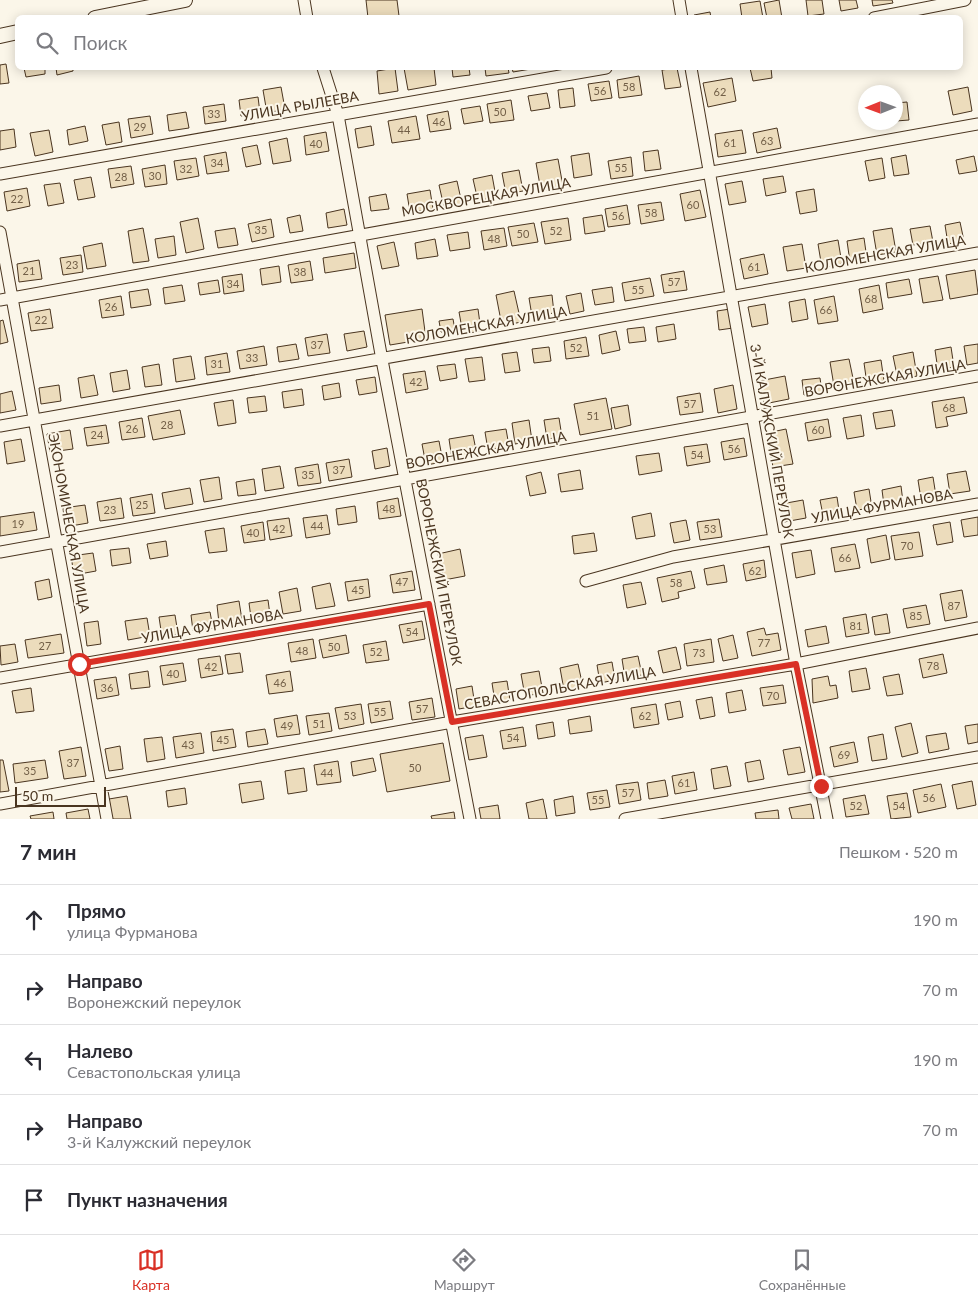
<!DOCTYPE html>
<html lang="ru">
<meta charset="utf-8">
<style>
:root{--surface:#fff;--page:#f7f7f7;--text:#2b2b33;--muted:#7c7c81;--line:#e1e1e2;--accent:#d93025}
body{margin:0;font-family:Lato,sans-serif;background:var(--page);color:var(--text)}
.compass{position:absolute;left:858px;top:85px;width:45px;height:45px;border-radius:50%;background:var(--surface);box-shadow:0 2px 12px #0003;rotate:269deg}
.scale{position:absolute;left:15px;bottom:12px;width:91px;box-sizing:border-box;padding-left:5px;border:2px solid #4a3520;border-top:0;font-size:14px;line-height:18px;white-space:nowrap;color:#4a3520;-webkit-text-stroke:4px #fbf6e9;paint-order:stroke}
.stop{position:absolute;width:15px;height:15px;margin:-11px;border:4px solid #d93025;border-radius:50%;background:#fff}
.stop.end{background:#d93025;border-color:#fff;box-shadow:0 1px 5px #0008}
.list{margin:0;padding:0;list-style:none}
h2{display:flex;justify-content:space-between;align-items:center;height:65px;margin:0;padding:0 20px;font-size:21px}
h2 small{font-size:16px;font-weight:400;color:var(--muted)}
.list li{display:grid;grid-template-columns:32px 1fr auto;gap:15px;align-items:center;box-sizing:border-box;height:70px;padding:0 20px;border-top:1px solid var(--line)}
.list b{display:block;font-size:19px;white-space:nowrap}
.list p{margin:0;font-size:16px;white-space:nowrap;color:var(--muted)}
.list em{font-size:16px;font-style:normal;color:var(--muted)}
.icon{flex:none;width:28px;height:28px;fill:none;stroke:currentColor;stroke-width:2;stroke-linecap:round;stroke-linejoin:round}
.map{position:relative;flex:none;width:978px;height:819px;overflow:hidden}
.search{position:absolute;background:var(--surface);box-shadow:0 2px 12px #0003;left:15px;right:15px;top:15px;height:55px;display:flex;align-items:center;gap:12px;box-sizing:border-box;padding:0 18px;border-radius:8px;color:var(--muted);font-size:19px}
.sheet{height:415px;background:var(--surface)}
nav{display:flex;justify-content:space-around;align-items:center;box-sizing:border-box;height:70px;border-top:1px solid var(--line);background:var(--surface);font-size:14px;color:var(--muted)}
nav a{display:grid;justify-items:center;gap:2px}
nav .on{color:var(--accent)}
.map>svg:first-child{display:block}
</style>
<div class="map">
<svg width="978" height="819" viewBox="0 0 978 819">
<rect width="100%" height="100%" fill="#fbf6e9"/>
<path fill="#ecdcbc" stroke="#4a3520" d="M366,0H397L399,16L368,18Z
M779,0L782,18H767L764,3Z
M806,0H822L824,14L808,16Z
M839,0H856L858,8L841,11Z
M872,0H892L893,3L873,6Z
M760,1L763,18H742L740,4Z
M710,12L711,18H694V15Z
M6,64L9,83L0,84V65Z
M24,68H45V74L26,77Z
M56,68H73V71L57,75Z
M395,68L398,91L379,94L377,71Z
M404,68H434L436,85L408,90Z
M452,68H469L470,75L453,77Z
M485,68H508L509,73L486,76Z
M512,68H531V69L513,72Z
M677,68L681,87L665,89L662,70Z
M750,68H771L772,78L753,81Z
M639,76L642,95L619,98L617,80Z
M732,78L736,101L708,107L703,83Z
M609,81L612,98L591,101L588,84Z
M281,87L285,109L267,113L263,90Z
M968,87L972,111L953,115L948,91Z
M573,88L575,106L560,108L558,90Z
M547,93L550,108L531,111L528,96Z
M258,97L260,113L241,116L239,100Z
M511,100L514,120L490,123L487,104Z
M907,102L909,120L896,121V103Z
M224,104L226,121L205,124L203,107Z
M480,106L483,121L464,124L461,109Z
M448,111L451,129L430,132L427,115Z
M186,112L189,128L169,131L167,115Z
M150,116L153,134L131,138L128,119Z
M416,116L420,139L392,143L388,121Z
M119,122L122,142L106,145L102,125Z
M85,126L88,141L69,145L67,130Z
M371,126L374,145L358,148L355,129Z
M777,128L781,148L757,153L753,133Z
M14,129L16,147L0,150V131Z
M49,130L53,152L35,156L30,133Z
M742,130L746,153L718,157L715,134Z
M326,132L329,151L306,155L304,136Z
M287,138L291,161L273,164L269,142Z
M257,145L261,164L246,167L242,148Z
M658,150L661,169L645,171L643,152Z
M226,152L229,171L207,174L204,156Z
M589,153L592,175L574,178L571,156Z
M906,155L909,174L894,176L891,158Z
M974,156L977,171L959,174L956,160Z
M631,157L633,176L611,179L608,161Z
M196,158L199,176L177,180L174,161Z
M882,158L885,178L869,181L865,161Z
M558,159L563,186L541,191L536,163Z
M165,165L167,184L145,187L142,169Z
M131,166L134,184L111,188L108,169Z
M519,170L523,191L506,194L502,173Z
M492,175L496,197L478,201L473,179Z
M783,176L786,192L766,196L763,179Z
M91,177L95,197L78,200L74,180Z
M457,181L462,204L444,207L439,185Z
M742,181L746,202L729,205L725,184Z
M60,183L64,203L48,206L44,185Z
M27,188L30,206L7,211L4,192Z
M814,189L817,211L800,214L796,192Z
M430,190L433,209L410,212L407,194Z
M700,190L706,217L685,221L680,194Z
M386,194L389,209L371,211L369,197Z
M661,202L664,220L641,224L638,205Z
M627,205L630,224L608,227L605,209Z
M344,209L347,225L328,228L326,213Z
M300,215L303,231L290,233L287,218Z
M602,215L605,231L585,234L583,218Z
M198,218L204,249L186,253L180,222Z
M568,218L571,240L545,244L541,222Z
M271,219L274,237L252,242L248,224Z
M960,222L964,241L948,244L945,225Z
M534,223L538,242L512,246L508,227Z
M930,226L933,242L913,245L910,229Z
M143,228L149,261L133,263L128,231Z
M235,228L238,245L218,248L215,231Z
M504,228L507,246L484,250L481,231Z
M892,228L896,252L877,255L873,231Z
M468,232L470,248L450,251L447,235Z
M174,236L176,255L158,258L155,239Z
M864,238L867,259L850,262L847,241Z
M435,239L438,256L417,259L415,243Z
M838,240L842,264L822,268L818,244Z
M394,242L399,266L382,269L377,246Z
M102,243L106,266L87,269L83,247Z
M802,244L806,268L787,271L783,247Z
M354,253L356,268L325,273L323,258Z
M764,254L768,274L744,279L740,259Z
M81,255L83,272L63,275L60,258Z
M39,260L42,279L19,282L17,264Z
M310,261L313,280L291,283L288,265Z
M279,266L281,282L262,285L260,269Z
M975,270L978,294L950,299L946,275Z
M684,271L687,290L664,293L661,275Z
M242,274L244,291L224,294L222,277Z
M938,276L943,300L923,303L919,279Z
M650,278L654,296L625,301L622,283Z
M909,279L912,294L888,298L886,283Z
M218,280L220,292L200,295L198,283Z
M182,285L185,301L165,304L163,288Z
M879,285L883,309L863,313L859,289Z
M612,287L614,302L595,305L592,290Z
M148,289L151,305L131,308L129,292Z
M514,291L521,322L502,326L496,295Z
M581,293L584,311L570,314L566,296Z
M552,295L554,313L532,316L529,298Z
M121,296L124,315L102,318L99,300Z
M834,296L838,321L818,324L814,300Z
M805,299L808,319L792,322L789,302Z
M765,304L768,324L752,327L748,307Z
M50,309L53,328L31,331L28,313Z
M422,309L426,339L390,345L385,315Z
M478,309L481,331L463,334L459,312Z
M730,309L733,328L719,330L717,311Z
M453,319L455,330L441,332L439,321Z
M3,320L8,342L0,344V321Z
M674,324L676,339L658,342L656,327Z
M644,327L646,341L629,343L627,329Z
M364,331L367,347L347,351L344,334Z
M616,331L620,350L602,354L599,335Z
M327,334L330,353L308,356L305,338Z
M586,337L589,356L566,359L564,341Z
M296,344L299,359L279,362L277,347Z
M978,344V363L967,365L964,346Z
M264,346L267,365L240,369L237,351Z
M549,347L551,361L534,363L532,349Z
M951,347L954,367L938,370L935,350Z
M517,352L520,371L505,373L502,354Z
M913,352L917,376L898,380L893,356Z
M227,353L230,372L207,375L205,357Z
M191,356L195,379L176,382L173,359Z
M482,357L485,380L469,382L465,359Z
M849,359L854,383L834,386L830,362Z
M881,360L884,381L867,384L864,363Z
M159,364L162,385L145,387L142,367Z
M455,364L457,378L440,381L437,366Z
M127,370L130,389L113,392L110,373Z
M425,371L428,389L406,393L403,374Z
M94,375L98,395L81,398L78,378Z
M785,376L789,399L764,404L759,381Z
M375,377L377,392L359,395L356,380Z
M820,378L822,393L804,395L802,380Z
M339,383L341,397L324,400L322,386Z
M59,385L61,401L41,404L39,388Z
M733,385L737,409L718,413L714,389Z
M302,389L304,405L284,408L282,392Z
M12,391L16,410L0,413V394Z
M700,393L703,412L680,415L677,397Z
M265,396L267,411L249,413L247,398Z
M964,397L967,413L946,417L948,426L936,428L932,402Z
M606,398L612,429L580,435L574,404Z
M233,400L236,423L218,426L214,403Z
M628,405L631,425L615,429L611,408Z
M180,410L185,434L153,440L148,416Z
M892,410L895,426L876,429L873,413Z
M861,415L864,436L847,439L843,418Z
M142,418L145,437L122,440L119,422Z
M559,418L562,437L547,439L544,420Z
M828,419L831,437L808,441L805,423Z
M529,420L532,441L515,444L512,423Z
M106,425L109,443L87,446L84,428Z
M506,429L509,446L488,450L485,432Z
M786,429L793,464L773,467L767,433Z
M70,430L73,449L50,452L47,434Z
M473,435L477,455L452,459L449,439Z
M744,438L747,456L724,460L721,442Z
M21,439L25,461L7,464L4,442Z
M439,441L443,462L426,465L422,444Z
M707,444L710,462L687,466L684,447Z
M387,448L390,466L375,469L372,451Z
M659,453L662,471L639,475L636,456Z
M349,459L352,477L329,481L326,463Z
M318,464L321,483L298,486L295,468Z
M280,466L284,488L265,491L262,469Z
M580,470L583,489L561,492L558,474Z
M966,471L970,491L950,494L947,474Z
M541,472L546,493L530,496L526,476Z
M219,477L222,499L204,502L200,480Z
M933,477L936,496L921,499L918,480Z
M254,479L256,494L238,496L236,482Z
M901,486L903,502L884,505L882,490Z
M190,488L193,504L165,509L162,493Z
M869,489L872,508L857,510L854,492Z
M152,494L155,513L133,516L130,498Z
M837,497L840,517L824,520L820,500Z
M121,498L124,518L100,521L97,502Z
M398,498L401,516L379,519L377,502Z
M803,500L806,518L784,522L781,504Z
M85,505L88,523L65,527L63,508Z
M355,506L357,522L338,525L336,509Z
M34,512L37,530L0,536V517Z
M651,513L655,536L636,539L632,517Z
M327,515L330,534L306,538L303,518Z
M978,517V535L964,537L961,520Z
M289,518L292,536L270,540L267,521Z
M719,519L722,537L700,540L697,522Z
M686,520L690,540L674,543L670,523Z
M263,522L265,540L244,543L241,526Z
M950,522L953,542L937,545L933,525Z
M224,528L227,551L209,553L205,531Z
M919,532L923,556L895,560L891,536Z
M594,533L597,551L574,554L572,536Z
M886,535L890,559L871,563L867,539Z
M166,541L168,556L150,559L147,544Z
M855,544L860,568L835,572L831,548Z
M129,548L131,563L112,566L110,550Z
M460,549L465,576L444,580L438,554Z
M811,550L815,574L796,578L792,553Z
M93,553L96,571L74,575L71,556Z
M764,560L766,577L746,581L743,564Z
M724,565L727,582L707,585L704,569Z
M412,571L415,590L393,593L390,575Z
M691,571L695,588L678,592L679,598L662,602L657,578Z
M49,579L52,597L38,600L35,582Z
M368,579L370,597L348,601L345,582Z
M641,582L646,604L627,608L623,585Z
M330,583L335,606L316,609L312,587Z
M297,588L301,611L283,614L279,592Z
M962,590L967,617L945,621L940,594Z
M268,600L270,615L251,618L249,603Z
M239,601L242,620L219,623L217,605Z
M926,605L930,624L907,628L903,609Z
M210,612L213,628L193,631L191,615Z
M866,614L869,633L846,637L843,618Z
M887,614L890,633L875,635L872,617Z
M175,615L178,634L162,637L159,617Z
M147,618L150,636L128,640L125,621Z
M98,621L101,644L87,646L84,623Z
M422,621L425,639L403,643L399,625Z
M826,626L829,643L808,647L805,630Z
M764,628L766,635L778,633L781,650L752,656L747,632Z
M61,634L64,653L28,658L25,640Z
M346,635L349,653L323,658L319,640Z
M733,635L738,658L723,661L718,639Z
M313,639L316,658L291,662L288,643Z
M711,639L714,662L687,666L684,644Z
M386,641L389,660L366,663L363,645Z
M15,644L18,662L1,665L0,646Z
M676,647L681,669L663,673L658,651Z
M240,653L243,672L228,674L225,655Z
M943,654L947,673L923,678L919,659Z
M220,656L223,674L201,678L198,659Z
M638,656L642,675L625,678L622,659Z
M612,662L615,680L600,683L597,665Z
M183,663L186,681L163,685L160,666Z
M578,664L583,687L564,690L560,668Z
M866,668L870,689L852,692L849,671Z
M148,671L150,687L131,689L129,674Z
M290,671L293,691L269,694L266,675Z
M539,671L543,693L525,696L521,674Z
M899,674L903,694L887,696L883,677Z
M828,676L830,686L836,685L838,698L813,703L812,679Z
M116,677L119,695L97,699L94,680Z
M507,681L510,700L495,702L492,683Z
M783,685L786,703L763,706L760,688Z
M472,686L475,706L459,709L456,689Z
M31,688L34,711L16,713L12,691Z
M742,690L746,710L729,713L726,693Z
M712,697L715,716L700,719L696,700Z
M432,698L435,717L412,720L409,702Z
M390,701L393,719L371,723L368,704Z
M680,701L683,717L668,720L665,704Z
M361,704L364,724L339,729L335,708Z
M656,704L659,724L634,728L631,708Z
M329,713L332,731L309,735L306,716Z
M297,715L300,734L277,737L274,719Z
M590,716L592,731L570,734L568,720Z
M553,722L555,736L538,739L536,725Z
M911,723L918,753L902,757L895,727Z
M978,724V742L968,744L965,726Z
M523,727L526,746L503,749L500,731Z
M233,729L236,747L213,751L211,732Z
M265,729L268,744L248,747L246,732Z
M201,733L204,753L176,758L173,737Z
M946,733L949,749L929,753L926,736Z
M883,734L887,759L872,761L868,737Z
M483,735L487,757L469,760L465,738Z
M162,737L165,759L147,762L144,739Z
M854,742L858,762L834,767L830,747Z
M443,743L450,781L387,792L380,754Z
M120,746L123,769L109,771L105,749Z
M81,747L86,776L64,779L59,751Z
M800,747L805,772L788,775L783,750Z
M373,758L376,771L353,776L351,762Z
M0,760H3L9,791L0,792Z
M45,760L48,778L15,783L13,764Z
M760,760L764,779L748,782L745,763Z
M338,761L341,782L317,785L314,765Z
M727,766L731,786L714,789L711,769Z
M304,768L307,791L288,794L285,771Z
M694,772L697,790L675,794L672,776Z
M665,780L668,796L649,799L647,783Z
M261,781L264,799L242,803L239,784Z
M972,781L976,805L957,809L952,785Z
M638,782L641,800L619,804L616,785Z
M941,784L946,807L918,813L913,790Z
M185,788L187,804L168,807L166,791Z
M607,790L610,807L590,810L587,793Z
M907,793L911,817L891,819L887,796Z
M865,795L869,814L846,817L843,799Z
M127,796L131,819H112L109,799Z
M573,796L575,813L556,816L554,800Z
M543,799L547,819H529L526,803Z
M811,804L814,819H792L789,808Z
M498,805L500,819H481L479,808Z
M88,809L90,819H67L66,813Z
M778,810L779,819H756L755,813Z
M53,812L54,819H31L30,816Z
M454,812L455,819H432L431,816Z"/>
<g fill="none" stroke-linecap="round" stroke-linejoin="round">
<defs>
<path id="minor" d="M304,0L307,18
M679,0L682,18
M874,18L965,0
M323,68L338,115L382,360L470,819
M691,68L796,664L827,819
M0,174L606,68
M0,232L107,819
M0,300L978,124
M0,426L978,253
M0,552L978,376
M586,581L673,557L978,504
M0,678L429,604
M0,804L452,722L796,664L978,628
M625,819L978,757"/>
<path id="tertiary" d="M95,18L185,0
M0,36L18,32"/>
</defs>
<use href="#minor" stroke="#4a3520" stroke-width="13"/>
<use href="#tertiary" stroke="#4a3520" stroke-width="16"/>
<use href="#minor" stroke="#fbf6e9" stroke-width="11"/>
<use href="#tertiary" stroke="#fbf6e9" stroke-width="14"/>
</g>
<g fill="none" stroke-linecap="round" stroke-linejoin="round">
<path stroke="#d93025" stroke-width="6" d="M79,664L429,604L452,722L796,664L821,786"/>
</g>
<g text-anchor="middle" stroke-width="4" stroke-linejoin="round" paint-order="stroke">
<g font-size="11" fill="#725f47">
<text x="629" y="91">58</text>
<text x="600" y="95">56</text>
<text x="720" y="96">62</text>
<text x="500" y="116">50</text>
<text x="214" y="118">33</text>
<text x="439" y="126">46</text>
<text x="140" y="131">29</text>
<text x="404" y="134">44</text>
<text x="767" y="145">63</text>
<text x="730" y="147">61</text>
<text x="316" y="148">40</text>
<text x="217" y="167">34</text>
<text x="621" y="172">55</text>
<text x="186" y="173">32</text>
<text x="155" y="180">30</text>
<text x="121" y="181">28</text>
<text x="17" y="203">22</text>
<text x="693" y="209">60</text>
<text x="651" y="217">58</text>
<text x="618" y="220">56</text>
<text x="261" y="234">35</text>
<text x="556" y="235">52</text>
<text x="523" y="238">50</text>
<text x="494" y="243">48</text>
<text x="72" y="269">23</text>
<text x="754" y="271">61</text>
<text x="29" y="275">21</text>
<text x="300" y="276">38</text>
<text x="674" y="286">57</text>
<text x="233" y="288">34</text>
<text x="638" y="294">55</text>
<text x="871" y="303">68</text>
<text x="111" y="311">26</text>
<text x="826" y="314">66</text>
<text x="41" y="324">22</text>
<text x="317" y="349">37</text>
<text x="576" y="352">52</text>
<text x="252" y="362">33</text>
<text x="217" y="368">31</text>
<text x="416" y="386">42</text>
<text x="690" y="408">57</text>
<text x="949" y="412">68</text>
<text x="593" y="420">51</text>
<text x="167" y="429">28</text>
<text x="132" y="433">26</text>
<text x="818" y="434">60</text>
<text x="97" y="439">24</text>
<text x="734" y="453">56</text>
<text x="697" y="459">54</text>
<text x="339" y="474">37</text>
<text x="308" y="479">35</text>
<text x="142" y="509">25</text>
<text x="389" y="513">48</text>
<text x="110" y="514">23</text>
<text x="18" y="528">19</text>
<text x="317" y="530">44</text>
<text x="279" y="533">42</text>
<text x="710" y="533">53</text>
<text x="253" y="537">40</text>
<text x="907" y="550">70</text>
<text x="845" y="562">66</text>
<text x="755" y="575">62</text>
<text x="402" y="586">47</text>
<text x="676" y="587">58</text>
<text x="358" y="594">45</text>
<text x="954" y="610">87</text>
<text x="916" y="620">85</text>
<text x="856" y="630">81</text>
<text x="412" y="636">54</text>
<text x="764" y="647">77</text>
<text x="45" y="650">27</text>
<text x="334" y="651">50</text>
<text x="302" y="655">48</text>
<text x="376" y="656">52</text>
<text x="699" y="657">73</text>
<text x="933" y="670">78</text>
<text x="211" y="671">42</text>
<text x="173" y="678">40</text>
<text x="280" y="687">46</text>
<text x="107" y="692">36</text>
<text x="773" y="700">70</text>
<text x="422" y="713">57</text>
<text x="380" y="716">55</text>
<text x="350" y="720">53</text>
<text x="645" y="720">62</text>
<text x="319" y="728">51</text>
<text x="287" y="730">49</text>
<text x="513" y="742">54</text>
<text x="223" y="744">45</text>
<text x="188" y="749">43</text>
<text x="844" y="759">69</text>
<text x="73" y="767">37</text>
<text x="415" y="772">50</text>
<text x="30" y="775">35</text>
<text x="327" y="777">44</text>
<text x="684" y="787">61</text>
<text x="628" y="797">57</text>
<text x="929" y="802">56</text>
<text x="598" y="804">55</text>
<text x="856" y="810">52</text>
<text x="899" y="810">54</text>
</g>
<g font-size="14" fill="#4a3520" stroke="#fbf6e9">
<text transform="translate(300 106) rotate(-10)" y="5">УЛИЦА РЫЛЕЕВА</text>
<text transform="translate(486 197) rotate(-10)" y="5">МОСКВОРЕЦКАЯ УЛИЦА</text>
<text transform="translate(885 254) rotate(-10)" y="5">КОЛОМЕНСКАЯ УЛИЦА</text>
<text transform="translate(486 325) rotate(-10)" y="5">КОЛОМЕНСКАЯ УЛИЦА</text>
<text transform="translate(885 378) rotate(-10)" y="5">ВОРОНЕЖСКАЯ УЛИЦА</text>
<text transform="translate(772 441) rotate(80)" y="5">3-Й КАЛУЖСКИЙ ПЕРЕУЛОК</text>
<text transform="translate(486 450) rotate(-10)" y="5">ВОРОНЕЖСКАЯ УЛИЦА</text>
<text transform="translate(882 506) rotate(-10)" y="5">УЛИЦА ФУРМАНОВА</text>
<text transform="translate(69 523) rotate(80)" y="5">ЭКОНОМИЧЕСКАЯ УЛИЦА</text>
<text transform="translate(439 572) rotate(79)" y="5">ВОРОНЕЖСКИЙ ПЕРЕУЛОК</text>
<text transform="translate(212 626) rotate(-10)" y="5">УЛИЦА ФУРМАНОВА</text>
<text transform="translate(560 688) rotate(-10)" y="5">СЕВАСТОПОЛЬСКАЯ УЛИЦА</text>
</g>
</g>
</svg>
<svg class="compass" viewBox="-18 -18 36 36"><path d="M0-13l5 13h-10z" fill="#e53935"/><path d="M0 13l5-13h-10z" fill="#7c7c81"/></svg>
<div class="scale">50 m</div>
<div class="stop" style="left:79px;top:664px"></div>
<div class="stop end" style="left:821px;top:786px"></div>
<div class="search"><svg class="icon" aria-label="search" viewBox="0 0 24 24"><circle cx="10" cy="10" r="6"/><path d="M15 15l6 6"/></svg>Поиск</div>
</div>
<section class="sheet">
<h2>7 мин<small>Пешком · 520 m</small></h2>
<ul class="list">
<li><svg class="icon" aria-label="ahead" viewBox="0 0 24 24"><path d="M12 20V5M6 11l6-6 6 6"/></svg><div><b>Прямо</b><p>улица Фурманова</p></div><em>190 m</em></li>
<li><svg class="icon" aria-label="right" viewBox="0 0 24 24"><path d="M7 20v-9h11M14 6l5 5-5 5"/></svg><div><b>Направо</b><p>Воронежский переулок</p></div><em>70 m</em></li>
<li><svg class="icon" aria-label="left" viewBox="0 0 24 24"><path d="M17 20v-9H6M10 6l-5 5 5 5"/></svg><div><b>Налево</b><p>Севастопольская улица</p></div><em>190 m</em></li>
<li><svg class="icon" aria-label="right" viewBox="0 0 24 24"><path d="M7 20v-9h11M14 6l5 5-5 5"/></svg><div><b>Направо</b><p>3-й Калужский переулок</p></div><em>70 m</em></li>
<li><svg class="icon" aria-label="arrive" viewBox="0 0 24 24"><path d="M6 21V4h12l-3 4 3 4H6"/></svg><div><b>Пункт назначения</b></div></li>
</ul>
</section>
<nav>
<a class="on"><svg class="icon" aria-label="map" viewBox="0 0 24 24"><path d="M3 6l6-2 6 2 6-2v14l-6 2-6-2-6 2zM9 4v14M15 6v14"/></svg>Карта</a>
<a><svg class="icon" aria-label="directions" viewBox="0 0 24 24"><path d="M12 3l9 9-9 9-9-9zM9 14v-3h6M13 9l2 2-2 2"/></svg>Маршрут</a>
<a><svg class="icon" aria-label="saved" viewBox="0 0 24 24"><path d="M7 4h10v16l-5-4-5 4z"/></svg>Сохранённые</a>
</nav>
